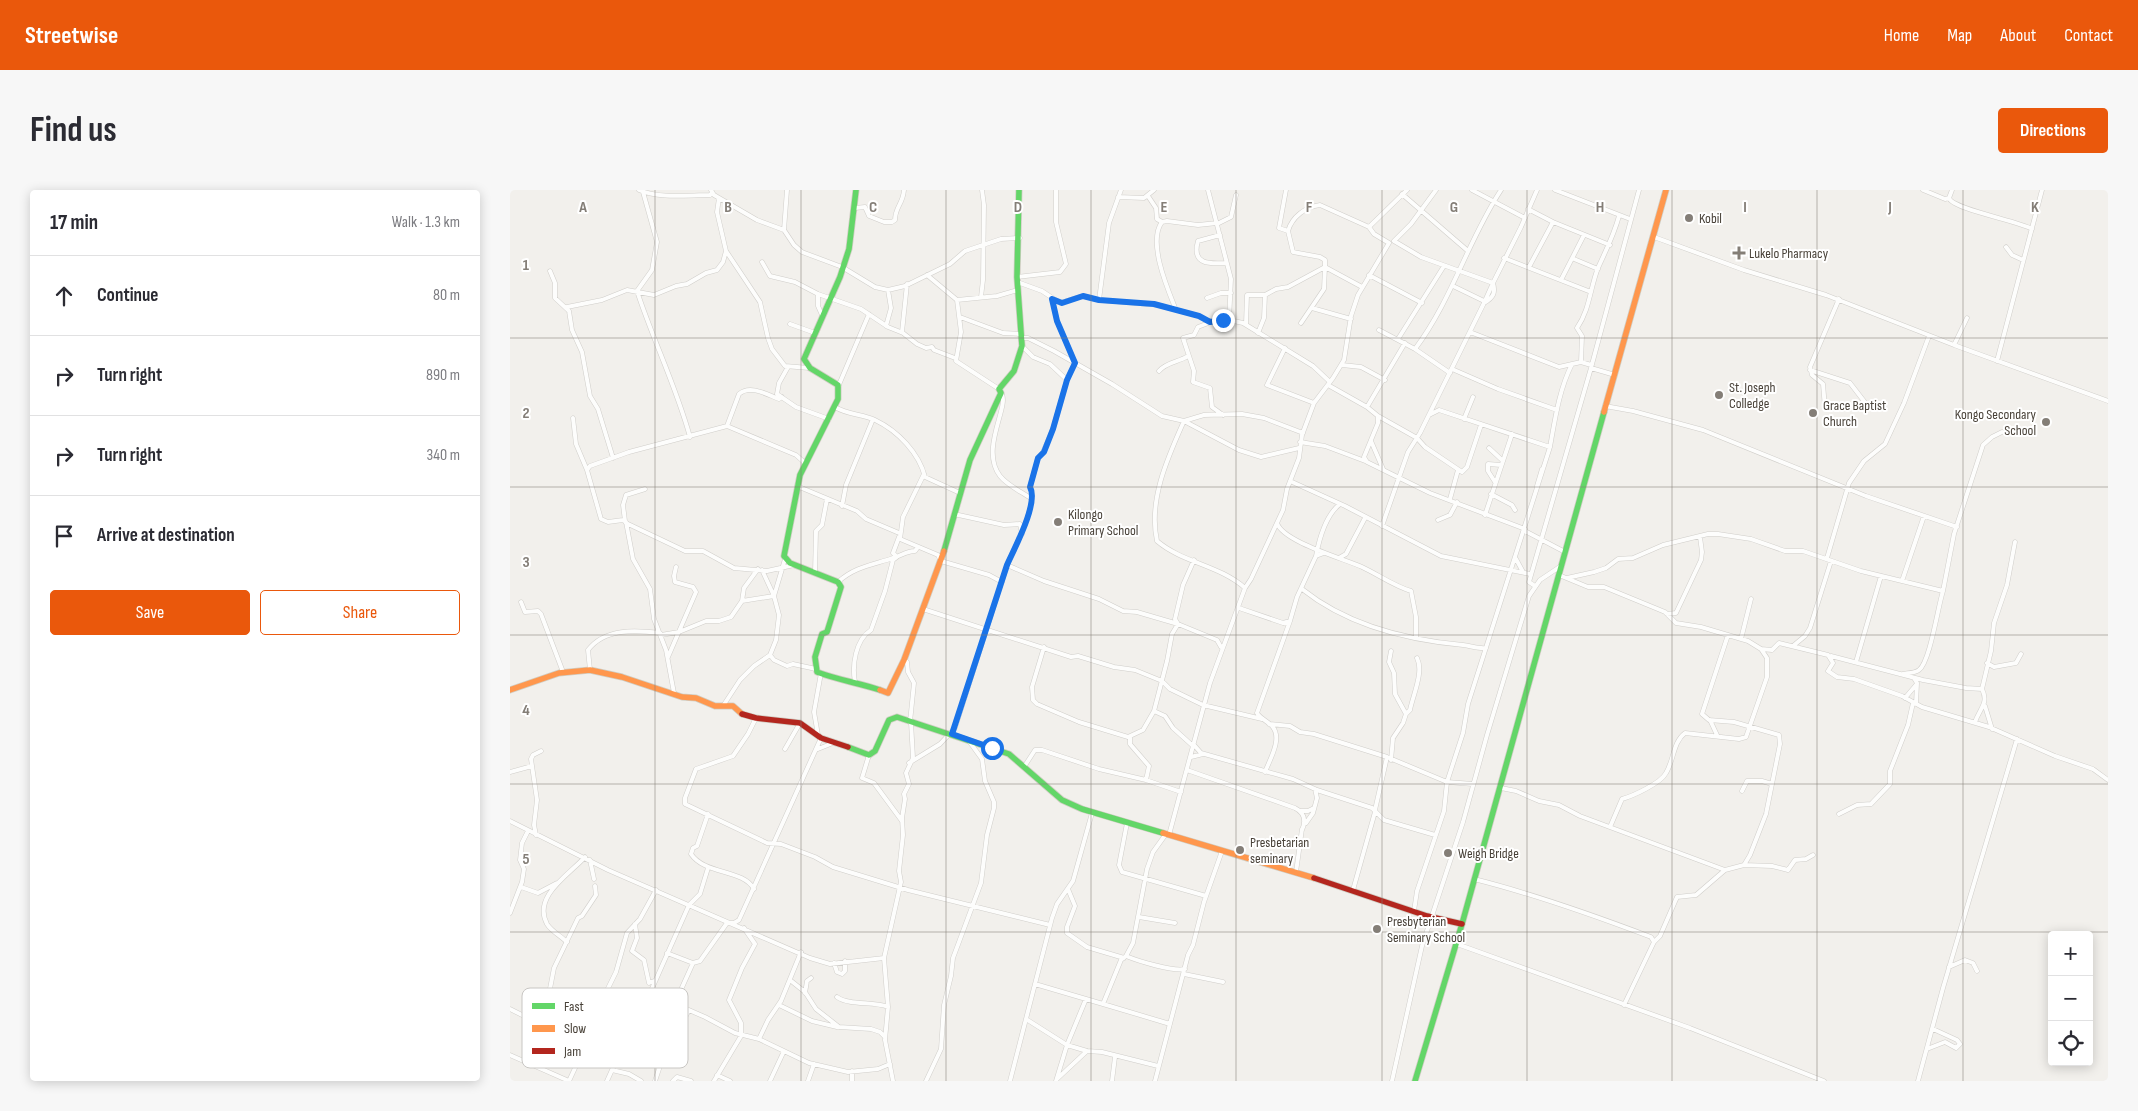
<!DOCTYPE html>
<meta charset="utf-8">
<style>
:root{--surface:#fff;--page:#f7f7f7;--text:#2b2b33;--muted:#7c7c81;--line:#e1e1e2;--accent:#ea580c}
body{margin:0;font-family:"Sofia Sans Condensed",sans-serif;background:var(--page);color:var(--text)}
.controls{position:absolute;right:15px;bottom:15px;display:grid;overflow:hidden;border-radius:5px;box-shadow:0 2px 12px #0003}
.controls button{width:45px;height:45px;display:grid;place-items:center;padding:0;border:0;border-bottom:1px solid var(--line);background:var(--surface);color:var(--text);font:25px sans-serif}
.stop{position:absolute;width:15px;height:15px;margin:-11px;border:4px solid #1a73e8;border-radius:50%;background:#fff}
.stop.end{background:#1a73e8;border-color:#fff;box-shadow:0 1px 5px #0008}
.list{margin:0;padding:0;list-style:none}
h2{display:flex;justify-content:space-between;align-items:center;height:65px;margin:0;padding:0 20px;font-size:21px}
h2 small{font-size:16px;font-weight:400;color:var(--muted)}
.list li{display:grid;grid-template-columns:32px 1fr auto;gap:15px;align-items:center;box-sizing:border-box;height:80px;padding:0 20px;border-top:1px solid var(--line)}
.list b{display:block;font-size:19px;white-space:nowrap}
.list em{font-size:16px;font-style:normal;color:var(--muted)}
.actions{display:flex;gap:10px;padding:15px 20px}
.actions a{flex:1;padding:11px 0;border:1px solid var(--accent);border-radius:5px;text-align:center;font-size:18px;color:var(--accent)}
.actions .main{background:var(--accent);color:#fff}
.icon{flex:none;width:28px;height:28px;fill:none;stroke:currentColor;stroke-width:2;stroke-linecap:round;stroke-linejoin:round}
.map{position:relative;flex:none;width:1598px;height:891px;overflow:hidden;border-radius:5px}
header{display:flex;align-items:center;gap:30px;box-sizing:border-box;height:70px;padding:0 25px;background:var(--accent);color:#fff}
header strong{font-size:24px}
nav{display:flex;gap:28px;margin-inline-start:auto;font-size:18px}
.intro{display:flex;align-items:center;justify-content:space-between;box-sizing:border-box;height:120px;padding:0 30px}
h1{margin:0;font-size:35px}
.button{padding:12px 22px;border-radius:5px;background:var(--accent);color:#fff;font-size:18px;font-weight:700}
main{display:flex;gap:30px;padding:0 30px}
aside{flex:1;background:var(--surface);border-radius:5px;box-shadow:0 2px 12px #0003}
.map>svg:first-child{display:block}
</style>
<header>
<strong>Streetwise</strong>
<nav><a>Home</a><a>Map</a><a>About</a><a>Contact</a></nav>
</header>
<div class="intro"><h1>Find us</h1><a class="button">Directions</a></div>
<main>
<aside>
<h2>17 min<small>Walk · 1.3 km</small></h2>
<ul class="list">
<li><svg class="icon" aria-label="ahead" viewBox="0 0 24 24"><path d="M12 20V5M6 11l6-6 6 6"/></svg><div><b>Continue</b></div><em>80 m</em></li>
<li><svg class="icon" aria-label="right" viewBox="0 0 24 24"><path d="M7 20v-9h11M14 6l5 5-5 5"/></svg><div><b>Turn right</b></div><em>890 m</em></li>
<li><svg class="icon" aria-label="right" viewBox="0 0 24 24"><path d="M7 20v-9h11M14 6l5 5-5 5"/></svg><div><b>Turn right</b></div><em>340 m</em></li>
<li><svg class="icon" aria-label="arrive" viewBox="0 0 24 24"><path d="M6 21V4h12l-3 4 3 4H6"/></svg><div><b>Arrive at destination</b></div></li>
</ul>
<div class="actions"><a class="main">Save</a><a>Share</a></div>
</aside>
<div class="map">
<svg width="1598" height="891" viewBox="0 0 1598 891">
<rect width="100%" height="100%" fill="#f2f0ec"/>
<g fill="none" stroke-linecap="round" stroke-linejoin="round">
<defs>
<path id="street" d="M129,0C149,9 178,5 200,5L202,3
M201,0L204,5L247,30L274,40L284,55L292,62L332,77L365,97L378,100L395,96L440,74L455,61L491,49L510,48
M698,0L721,89L719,130
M776,0L769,38L778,41L783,62L810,67L815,70V77L852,97
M962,0L1015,28
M1045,0L1120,29
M1413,0L1435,9L1439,8
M1442,0L1439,8C1442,19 1508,31 1522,39
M133,2L147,52L142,80L127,101C143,150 166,196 180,247
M892,4L958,61
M638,6L646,18L647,29L652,32
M608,7L634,8L644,0
M209,8L207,22L216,61L250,112L258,148L262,159L275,176L299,178
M345,18L355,17L359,26L374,32H382L385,30C385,17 393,14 394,0
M1018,19L1043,32L1100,55
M707,34L721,27L726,5
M274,40L277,0
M778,41C782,27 795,17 810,15L859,37
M710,45L688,51C681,75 700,74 716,73
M1144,47L1234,80L1316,105L1444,155L1598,211
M884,51L911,67L983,93L974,113
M884,51L901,34L926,0
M1496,57L1502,65L1513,70
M994,68L1081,102
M1064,69L1088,79
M252,72L260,86L285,92L308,104L351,119L378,137L393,143L407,154L416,158L422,157L424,160L445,168
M1019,77L1043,32
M40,81L45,93V108L59,121L62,140L72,162L80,206L88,219L103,268
M417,85L447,110L451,142L446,171L489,199
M859,85L912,113
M507,87L550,82L556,74L546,32V0
M1051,90L1074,45
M510,93L532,101L550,113L573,106L589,110L648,115L689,126L700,132L719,130L733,133L803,176L820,192
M943,96L974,111
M308,104V116L312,125
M471,107L473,90L474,15L472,0
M697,108L711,103H721
M447,110L487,106L508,100
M589,110L599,33L611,0
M57,117L92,110L117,100L144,105L166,96L177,94L196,83L207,80L213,72L216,61
M802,118L841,129
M666,120C658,100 637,52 652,32L657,31L688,35L707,33
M450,127L493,143L511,144
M701,132L688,137L684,145L673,148L684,181L683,192L700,198L702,217L713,225
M791,133L814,99L815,77
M280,134L305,143
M736,134L737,105H755
M376,136L381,118L378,100
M869,140L905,159L940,183
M392,142L397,94
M960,142L1049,177L1071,172L1081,175
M748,143L754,128L755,105L766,99L778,97L815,77
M512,148H518L544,161L602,194L652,226L674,231L729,260L751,267L789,258
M888,149L934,76
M1444,155L1457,128
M512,156L523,167L540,174L557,190
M775,158L757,195L804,213
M905,159C942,110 958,50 991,0
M1487,171L1532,0
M1071,172L1072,146L1067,138C1080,119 1080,98 1088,78C1096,60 1104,45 1109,26
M832,175L851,177L875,190
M278,177L269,193L267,204L286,217L319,229
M1081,178L1105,185
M942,179L988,199L1047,220
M1300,180L1340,193L1357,215
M649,181C656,172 669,172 678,166
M818,195L857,217L868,226V233L854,267L857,272L920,303L1015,339
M328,197L359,124
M491,203C501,214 469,259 490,286C498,296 512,302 522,309
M1095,216L1123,221L1193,240L1356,306L1447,337
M325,217C338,225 352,224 365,230C388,241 409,263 415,287L450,303
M857,217L895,153
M1315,218L1313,194L1302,185L1300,177L1329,109
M919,225L929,220L1040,257
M868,226L907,248L915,257L952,282L957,277L971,235
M63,228L66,254L77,280
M954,229L963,207
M217,236L229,204C240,194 258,205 269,209L272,207
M861,251L873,279
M790,252L815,256L855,271
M979,258L993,271
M414,284L393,327L390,349L428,365L431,371L479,385L492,392
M780,291L835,316L931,366L1020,384
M985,292L978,281V274L991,275
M287,296L347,321L356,329L389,343
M1027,296L1032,279
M981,304L1002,315L1005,320
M940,309L948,280
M332,316L336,295L363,229
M444,324L494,335L510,334L512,344
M975,325L1002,244
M928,330L940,325L947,312
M115,331L113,315L116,305L135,299
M116,333L175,361H193L224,378L257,381L284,375
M767,333C773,352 835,369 852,377C869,385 884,396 901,401L906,427V447
M872,336L898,262L910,243L974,113C983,108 986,103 983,93L1011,37L1027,0
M1015,341L1055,362
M806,366C809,350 816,325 830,314
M829,368L836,364L855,328
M1317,368L1339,293L1354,271L1375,254L1394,213L1419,146
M275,369L264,406L269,425L266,450L260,465L264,470L277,476L283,474L306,479
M1006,369L1013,382
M497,375L534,391L589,409L613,421L627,422L668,434L707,450L711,457
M305,383L306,341L312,335L317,309
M1049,385L1078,397H1094L1155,422L1166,433L1191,437L1238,451L1251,459L1262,460L1269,453L1318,465L1323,473L1318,481L1327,487L1344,489L1392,506L1412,517L1479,537L1545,566L1583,579L1598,590
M1057,388L1084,382L1096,378L1108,369L1123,368L1153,355L1198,344H1208L1241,349L1275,361H1293L1351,381L1433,401C1428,416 1420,472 1409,480C1405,483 1398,483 1393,484
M1392,391L1414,326
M328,392C344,377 362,375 383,368C391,366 396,361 405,361L408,357
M1025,396L1019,392L1081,178L1129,0
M735,398C709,375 673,373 647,351C638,310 658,267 674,231L694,225L732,224L754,228L793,243
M792,399C837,435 897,450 953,455C961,456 969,459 976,458
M1433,401L1444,344L1473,255L1482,247L1492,242
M232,411L264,406L252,380
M11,412L15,422L28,421L31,424L53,482
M729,418L773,433L780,431L787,407L806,366L814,363
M413,419L561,467L568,466L604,477L625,480L652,491L660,499L693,515L752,529
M1157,424L1166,423L1191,370L1192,362L1190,347
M151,445L169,442L196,431H209L221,427L232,411L234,398L248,379
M1231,449L1241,409
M1283,456L1295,446L1300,438L1321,371
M534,457L522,497L523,510L527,514L569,532L618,547L633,540L644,521L657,471L662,444L668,434L665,429L673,395L684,370
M1321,466L1413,490L1456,498L1472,499C1479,513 1470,518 1465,532
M158,467L186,402L183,397L165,392L164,386L166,377
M394,470L397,472L398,482L404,493L400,532
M1346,472L1371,386
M1477,473L1484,477L1506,473L1511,464
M80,480L78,460C95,438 125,440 150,443
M1404,488L1407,493L1406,514
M345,492C342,476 345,450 361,440L375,401L383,370L387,367L383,363L389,347
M1472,499L1481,461L1484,433L1497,395L1505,352
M164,503L156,460L144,429L140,399L123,369L116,332L113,330L98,332L91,329L77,280L80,276L119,262L217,236L286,265L295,273
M1395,508L1406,495
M213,516L230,490L244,476L260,465
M1475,516L1482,539
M644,521L655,526L663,538L683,556
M896,524L900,520C903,505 914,482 907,468
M246,528L238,544L223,566L186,579L175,608V614L257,653L271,654L305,667L323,677L398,700L540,735
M1200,530L1207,545
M759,534L780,536L790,542L804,544L877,567L937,592L963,594
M308,545L304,522L311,483
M620,547V554L639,576L636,590
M684,555L691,563L783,589L807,600L862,618L874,630L925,645
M275,559L290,533
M308,559L323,553
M359,565L352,588L364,593L392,631
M681,567L693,564
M881,570L883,548L893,533L896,524L885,504L884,483L879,472L881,461
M399,573L430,554L445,538L497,375C504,359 529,312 520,297L528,268L533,262L543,239L557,190L565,173L547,131L542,109
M514,577L525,560H532L589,579L636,590L671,602
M677,580L785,618C795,623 796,631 792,640
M0,582L22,576
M755,582C760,569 773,548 762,536C757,531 751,529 747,523L780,431
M991,598L1006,601L1029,611L1049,615L1070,626L1215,680
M1232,601L1237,591H1252L1262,594
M865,620L877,567
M790,621H798L804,618
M198,624L187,656L183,658L181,664C195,685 233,679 244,699
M1329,624L1347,615L1361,614L1380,594V581L1398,535L1403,513
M0,631L98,680L300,768L320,774L374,768
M617,633L609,675L612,682L696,706
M796,633L803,623L807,608L805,599
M1100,637L1112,609C1123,606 1151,593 1156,583C1164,570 1163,552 1175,543L1229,549L1236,547L1257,487V468L1251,459
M26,645L24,635L27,610L21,569L23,565L31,561
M659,645L700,493L735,398L741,389L773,320L777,299L789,268L792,245L804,213L823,188L834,170L841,126L848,105L879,53L864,44L859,37L897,0
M80,670L84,689
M1234,675L1262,676L1278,680L1285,670L1296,669L1303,665
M786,682L792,639
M964,689C1024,704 1083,725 1141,747L1144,752
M11,697L28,703L47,693
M558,699L565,716L557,737V743L577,757L614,768
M843,700L865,622
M904,721L907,701L934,621L937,592L953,543L958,514L1040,257C1045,229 1049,200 1062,174
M0,723L12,692L14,679L10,670L12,653L18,641
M629,727L665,733
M125,734L127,748L122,761L134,770L139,793L144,791
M57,752C51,746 41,741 37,734C22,706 60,684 75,667
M947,754L1180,838L1314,891
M157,763L183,773L190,771L217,733H224L229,730L311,548
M616,766C628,771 664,782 675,779
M324,773L327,782L332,784L335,781V771
M1439,777L1455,770L1463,773L1467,781
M674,784L713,792
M280,790L295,802L306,819L329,837L361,839L370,842L375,847
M525,794L593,814L611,770L616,766L623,753L637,679L643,662L656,644
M140,803L195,827L225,843L249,849L299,873L338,882L368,879L380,874
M295,803L297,791L301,788
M327,807C340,816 363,811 378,817
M39,811L69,823L86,820
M165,813L183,773
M593,814L660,834
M88,815L109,817L133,811
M269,815L302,831L327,837
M1114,815L1144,752L1150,746L1167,707L1186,705L1215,680L1234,675L1240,665L1256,624L1270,554L1269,545L1224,532L1199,530L1192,524L1218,445
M0,819L64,851L73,860
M21,829L30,811L39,815
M516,829L557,855L577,861L592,862L648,876
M27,832L32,828L40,814
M249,849L258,830L271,811L291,762
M64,851L38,809L44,778L68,728L72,726L86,705L85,696
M1417,859L1435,852L1446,858L1450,854L1447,850L1423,839
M0,865L59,891
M102,880L119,884L131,891
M342,881V891
M207,885L220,891
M547,889L577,861
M59,891L72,863L81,833L106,782L117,743L130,729L146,700
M97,891L133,811L140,803L179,715L190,704L198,678
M145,891L152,870L179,820
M163,891L167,887L181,891
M204,891L231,846V833L219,810L232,778L245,754L234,738
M260,891L274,861
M298,891L304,874
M383,891L375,850L378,817L374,768L391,692L389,681L393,645L392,628L395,609L394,604L399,594L396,583L403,568L401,532
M416,891L431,859L434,815L441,786L443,768L471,693L477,645L484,618V612L475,591L472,569L459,551
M500,891L542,728L547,714L563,691L582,623
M546,891L557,855L576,809
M602,891L605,867
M645,891L678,765L683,755L694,712L712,661
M882,891L912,756L953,632L977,545L1019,406L1030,390L1051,376
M1408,891L1433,798L1507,549"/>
<path id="fast" d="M346,0L339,59L330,87L294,169L300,178L328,195V209L290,285L274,366L280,373L328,392L331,397L317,442L312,444L305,467L307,482C328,490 349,493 370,500
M434,361L460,270L491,203L489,199L504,181L512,156L507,87L509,0
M338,557L359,565L365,561L379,530L387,527L499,564L552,610L572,619L653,643
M905,891L952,734L1094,222"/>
<path id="slow" d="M1094,222L1156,0
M0,500L49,483L80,480L112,487L172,507L186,508L205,516H223L232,524
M370,500L378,503L394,470L434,361
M653,643L804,688"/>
<path id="jam" d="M232,524L246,528L290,533L311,548L338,557
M804,688L917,726L952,734"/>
</defs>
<use href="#street" stroke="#d0ceca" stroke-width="5"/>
<use href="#fast" stroke="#d0cdc3" stroke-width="7"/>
<use href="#slow" stroke="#d0cdc3" stroke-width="7"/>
<use href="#jam" stroke="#d0cdc3" stroke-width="7"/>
<use href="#street" stroke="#fdfdfc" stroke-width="4"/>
<use href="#fast" stroke="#63d668" stroke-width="5.5"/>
<use href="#slow" stroke="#ff974d" stroke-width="5.5"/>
<use href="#jam" stroke="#b3261e" stroke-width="5.5"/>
</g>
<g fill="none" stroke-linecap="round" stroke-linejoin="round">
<path stroke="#1a73e8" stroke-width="6" d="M482,558L442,544L497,375C504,359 529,313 520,297L528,268L534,262L543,239L557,190L565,173L547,131L542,109L552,113L573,106L589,110L644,114L689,126L700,132L713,130"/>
</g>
<path fill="none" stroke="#847e77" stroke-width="1" stroke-opacity="0.55" d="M145,0V891M291,0V891M436,0V891M581,0V891M726,0V891M872,0V891M1017,0V891M1162,0V891M1307,0V891M1453,0V891M0,148H1598M0,297H1598M0,445H1598M0,594H1598M0,742H1598"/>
<g fill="#847e77" stroke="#fff" stroke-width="2">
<circle cx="1179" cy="28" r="5"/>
<path d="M1226.5 55.5h5v5h5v5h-5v5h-5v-5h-5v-5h5z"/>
<circle cx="1209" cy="205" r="5"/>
<circle cx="1303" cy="223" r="5"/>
<circle cx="1536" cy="232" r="5"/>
<circle cx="548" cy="332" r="5"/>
<circle cx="730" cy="660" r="5"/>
<circle cx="938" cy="663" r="5"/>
<circle cx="867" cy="739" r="5"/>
</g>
<g text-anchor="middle" stroke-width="4" stroke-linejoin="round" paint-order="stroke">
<g font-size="14" fill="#484138" stroke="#fff" text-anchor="start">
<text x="1189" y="33">Kobil</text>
<text x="1239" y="68">Lukelo Pharmacy</text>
<text x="1219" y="202">St. Joseph<tspan x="1219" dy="16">Colledge</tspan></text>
<text x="1313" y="220">Grace Baptist<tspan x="1313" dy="16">Church</tspan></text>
<text x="1526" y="229" text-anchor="end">Kongo Secondary<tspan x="1526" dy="16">School</tspan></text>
<text x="558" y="329">Kilongo<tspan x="558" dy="16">Primary School</tspan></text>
<text x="740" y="657">Presbetarian<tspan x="740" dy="16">seminary</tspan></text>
<text x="948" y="668">Weigh Bridge</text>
<text x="877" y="736">Presbyterian<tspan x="877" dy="16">Seminary School</tspan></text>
</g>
</g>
<rect x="12" y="798" width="166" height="80" rx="8" fill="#fff" stroke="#c8c6c3" stroke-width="1"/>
<rect x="22" y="813" width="23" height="6" fill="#63d668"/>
<rect x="22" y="835" width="23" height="7" fill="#ff974d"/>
<rect x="22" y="858" width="23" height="6" fill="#b3261e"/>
<g font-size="14" fill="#484138">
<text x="54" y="821">Fast</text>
<text x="54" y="843">Slow</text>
<text x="54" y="866">Jam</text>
</g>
<g font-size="16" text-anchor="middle" font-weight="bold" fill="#847e77" stroke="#fff" stroke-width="4" stroke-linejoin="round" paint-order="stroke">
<text x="73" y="22">A</text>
<text x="218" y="22">B</text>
<text x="363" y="22">C</text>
<text x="508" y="22">D</text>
<text x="654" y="22">E</text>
<text x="799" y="22">F</text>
<text x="944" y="22">G</text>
<text x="1090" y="22">H</text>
<text x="1235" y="22">I</text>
<text x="1380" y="22">J</text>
<text x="1525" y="22">K</text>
<text x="16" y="80">1</text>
<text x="16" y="228">2</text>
<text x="16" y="377">3</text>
<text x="16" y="525">4</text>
<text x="16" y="674">5</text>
</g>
</svg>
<div class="controls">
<button>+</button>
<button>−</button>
<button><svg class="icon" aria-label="locate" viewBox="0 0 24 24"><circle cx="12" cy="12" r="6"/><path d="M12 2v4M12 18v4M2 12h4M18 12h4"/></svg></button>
</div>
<div class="stop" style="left:482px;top:558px"></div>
<div class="stop end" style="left:713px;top:130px"></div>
</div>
</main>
